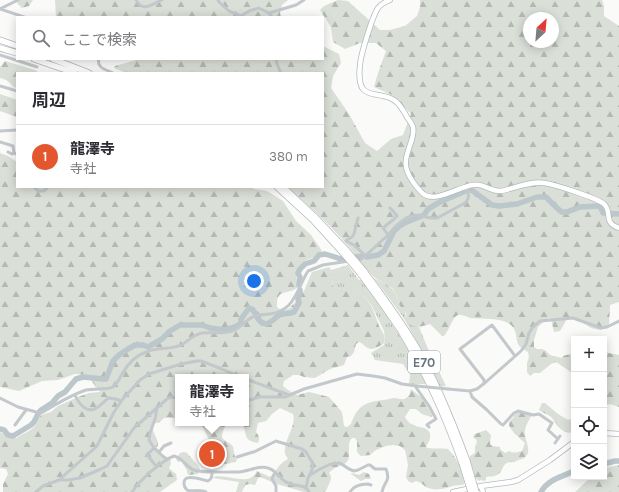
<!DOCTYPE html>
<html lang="ja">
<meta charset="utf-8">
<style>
:root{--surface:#fff;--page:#f7f7f7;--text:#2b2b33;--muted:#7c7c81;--line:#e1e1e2;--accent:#e4572e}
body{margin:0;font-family:Karla,"Noto Sans JP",sans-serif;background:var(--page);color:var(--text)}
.controls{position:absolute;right:12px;bottom:12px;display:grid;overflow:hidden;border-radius:0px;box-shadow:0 2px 10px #0003}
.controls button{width:36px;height:36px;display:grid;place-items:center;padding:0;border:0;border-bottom:1px solid var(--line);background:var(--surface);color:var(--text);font:20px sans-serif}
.compass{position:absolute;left:523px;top:12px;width:36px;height:36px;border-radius:50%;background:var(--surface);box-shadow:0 2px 10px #0003;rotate:26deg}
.you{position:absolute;left:254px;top:281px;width:14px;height:14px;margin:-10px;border:3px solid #fff;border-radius:50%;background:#1a73e8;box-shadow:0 0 0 6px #1a73e833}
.badge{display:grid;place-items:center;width:26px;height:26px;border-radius:50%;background:var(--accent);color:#fff;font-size:13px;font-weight:700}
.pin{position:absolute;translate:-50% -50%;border:2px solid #fff;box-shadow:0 1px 4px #0006}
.popup{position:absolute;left:175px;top:374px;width:74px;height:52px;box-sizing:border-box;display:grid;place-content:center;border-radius:0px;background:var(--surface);filter:drop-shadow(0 1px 3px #0005);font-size:13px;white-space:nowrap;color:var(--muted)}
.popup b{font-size:15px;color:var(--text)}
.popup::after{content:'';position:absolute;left:50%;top:100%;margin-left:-8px;border:8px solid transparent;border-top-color:var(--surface)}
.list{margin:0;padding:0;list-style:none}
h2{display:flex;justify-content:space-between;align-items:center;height:52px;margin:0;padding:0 16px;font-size:17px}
h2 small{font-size:13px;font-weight:400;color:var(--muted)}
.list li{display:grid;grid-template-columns:26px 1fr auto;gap:12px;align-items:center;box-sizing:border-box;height:64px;padding:0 16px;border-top:1px solid var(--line)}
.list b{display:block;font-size:15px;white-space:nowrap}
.list p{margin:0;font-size:13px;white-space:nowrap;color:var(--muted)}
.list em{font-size:13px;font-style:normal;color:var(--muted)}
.icon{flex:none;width:22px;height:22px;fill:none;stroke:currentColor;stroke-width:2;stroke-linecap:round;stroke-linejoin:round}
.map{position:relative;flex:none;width:619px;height:492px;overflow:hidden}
.search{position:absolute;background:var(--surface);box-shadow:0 2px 10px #0003;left:16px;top:16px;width:308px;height:44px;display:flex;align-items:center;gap:10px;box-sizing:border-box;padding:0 14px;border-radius:0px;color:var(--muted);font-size:15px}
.panel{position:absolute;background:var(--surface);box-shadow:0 2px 10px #0003;left:16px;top:72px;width:308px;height:116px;border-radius:0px}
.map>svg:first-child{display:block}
</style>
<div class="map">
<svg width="619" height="492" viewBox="0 0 619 492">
<defs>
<pattern id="grass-tufts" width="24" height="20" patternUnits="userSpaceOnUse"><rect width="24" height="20" fill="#dadfd7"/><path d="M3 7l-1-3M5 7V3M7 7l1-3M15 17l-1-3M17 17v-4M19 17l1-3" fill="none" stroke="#b4b9b4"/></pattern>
<pattern id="forest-firs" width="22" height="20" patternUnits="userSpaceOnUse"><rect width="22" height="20" fill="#dadfd7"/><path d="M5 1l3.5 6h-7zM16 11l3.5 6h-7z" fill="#b4b9b4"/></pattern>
</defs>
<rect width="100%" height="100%" fill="#fafaf8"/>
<path fill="url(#grass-tufts)" d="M348,265L359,280L362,279L373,294L408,349L428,384H409L410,375L403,364L375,360L371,353L384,345L385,339L384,331L372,306L366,298L358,293L333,287L331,270Z
M374,278L388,285L395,292L399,305L405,312L406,317L412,324L419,327L429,351L446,386L440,387L431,366L403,317Z"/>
<path fill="url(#forest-firs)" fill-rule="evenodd" d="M18,0H33L29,6L22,8L17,3Z
M55,0H288L287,1L282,5L280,13L281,17H56Z
M338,0L348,1L380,30H390L405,26L417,16L420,7V0H602L604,6V16L619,26V302L610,305L609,326L600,330L591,328L577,319H567L560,331L554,332L551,319L549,318L540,325L538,327L534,340V347L537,349H542L546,351L550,355L562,358L563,356L574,353V374L556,362L551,364L540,373H534L530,376L527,372V363L529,357L528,352C525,350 519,347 518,344C516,339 517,334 514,329C507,316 483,320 470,318C467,317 462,314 458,315C452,317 449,331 444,336H442L430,324C423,326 416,329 410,324C406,321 407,318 406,313C404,311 402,309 400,306C398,303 397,296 395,292C391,284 377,281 371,274C363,266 356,255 348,246C330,224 308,205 287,187H323V73H126L114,68L115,66L140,59H323V46L339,54L341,63L333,76L331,88L349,114L365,143L377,151L391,139L403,135L411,114L392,95L374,87L378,73L386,51L376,43H360L345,49L333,42L331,27L320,10L324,6ZM529,18H553V42H529Z
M5,61L35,70L39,73H17V88L13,87C10,82 6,79 0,78V67Z
M0,94L17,100V117L0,111Z
M0,153L8,156L17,162V187H252L254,189L267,191L283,201L296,221L311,235L322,251C319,253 317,255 314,257C311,259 308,259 305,261C295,266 296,278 298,287C288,296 276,287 277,307L282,311L290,308L304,291L312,272L329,267L331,270L333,287C341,289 350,290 358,293C370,298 374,312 378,323C380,330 387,335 384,343C380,346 373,351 368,348C365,347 363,343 359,342L356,344L354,352L351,356L347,357L344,365L330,369L315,378L304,377L299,375H293L284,381L283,386L288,390L297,395L309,392L329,397L342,412L344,426L347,427L351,424C357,407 364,402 383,400C387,400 391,398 395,398C400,399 406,401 409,395C410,394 410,391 411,389L412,390L422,398L431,413L432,416L431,417L422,414L416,409H410L405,417C407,421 410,424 414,425C417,427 421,427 424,428C433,431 431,440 426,446L427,448C435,449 441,448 448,449C454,455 460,464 462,473C463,477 463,479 465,482L463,485C460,485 456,485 453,486C441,490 430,492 421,483L416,481L412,483L408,481L406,477L408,465L405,450L400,446L393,445L386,446L376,450L370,455L361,456L357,452V441L355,438H352C346,444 351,453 348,460C345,465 342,465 337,467C334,468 331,471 329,473L331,476V479L326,491L325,492H304L277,484L260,477L258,478L255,485L250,484L245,485L242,492H236L239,482L213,478L214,477C228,473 248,488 257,471L270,477C277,471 279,463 288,459C287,457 285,455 285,453C283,440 297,426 293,414L280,408L272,414L266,421L258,423L256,432C259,436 260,438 258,443C242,440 248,435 242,423H246V377H178V421L174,418H164L160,422L156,423L153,425V430L158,442V444L157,448L160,451L161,454C168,457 174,459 169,468L172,471L176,474L177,480L160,492H3V484L8,474L6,469L0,468V432L9,437L17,438C22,434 29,432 34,427C37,424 38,419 41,415L51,412L58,406L78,397L89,393L100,392L87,375L75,374L58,380L42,381L19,391L0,387Z
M604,352L619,355V407L610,404L606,405L604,410Z
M542,403H545L558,414L568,420L574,418V433C564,433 560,430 555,422C553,420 553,419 551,417C547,414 543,413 539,410Z
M520,412L532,415C529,420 526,424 525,430C523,439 534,451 524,458C521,460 518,459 515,462C500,461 506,470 497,475C494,477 490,476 486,477V480L484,481L481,480L479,481L475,477L470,459V456L475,453V447L477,442L476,439H475L473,437L475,434L486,430L491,435L490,444L492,446L500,447V449L505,453L509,451C515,454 517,452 522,451L525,443C521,439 508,429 509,423C510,420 511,420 513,418C515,414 515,413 520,412Z
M201,423H226C225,426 222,434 222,436C222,441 231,442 233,447C234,451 234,456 237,460L236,462L226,464L223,463V460L225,456L224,454L212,446Z
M184,452L187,453C191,459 197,462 200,469L198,474L189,475L187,473V470C184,467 184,464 181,461L178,462L176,459L180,453Z
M619,465V492H575L591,477H604V468Z
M364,472L369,474L371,479H365L361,481L351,474V473L359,475Z"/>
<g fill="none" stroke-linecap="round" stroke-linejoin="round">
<path stroke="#bbc7cb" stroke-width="5.5" d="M367,257L378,255L384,251L394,231L402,224L424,215L428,209L440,202L470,189L492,205L499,206L517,204L537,197H546L558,209L562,212H567L580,207L598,206H600L603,213L619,214
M299,285L300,277L298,273L300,269L305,264L314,261L319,255L325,254L341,259L363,256
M257,317C266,332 273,318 281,314C285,313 290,314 294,312L299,303L298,299L300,292V290
M0,429L4,430L8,435L13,436L31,425L34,422L38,414L41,410L52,403L58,396L65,392L76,379L83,377L104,379H106L113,361L119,355L128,349L135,345H143L148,347L162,339L170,331L180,325H202L210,328L225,330L235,327L241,323V319L249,308L252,309L256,314
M604,464L615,461H619
M541,492C548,479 562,477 574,471"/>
<defs>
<path id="secondary" d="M390,0C385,2 381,4 378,8C373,15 360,56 360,66C359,72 359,84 363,89C368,95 377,94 383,96C396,98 401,106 407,117C409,120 412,124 413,127C414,132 413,135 412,139C406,158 401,164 413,182C417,187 420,192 425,195C435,201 455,190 465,187C483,180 486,191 500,191C503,191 506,190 509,189C520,186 533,181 545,183C556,185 597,198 604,204C613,212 602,222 619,228
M604,433L619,434
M481,486L483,492
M453,492L481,486L511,482L518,480L550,460L574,442"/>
<path id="highway" d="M0,40L17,46
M0,48L17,53
M34,59L75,73
M53,59L89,73
M277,187L312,219
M283,187L315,217
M364,271C383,297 402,322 418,350C438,385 453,423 467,461
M360,273C374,292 388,311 401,331C426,373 446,417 462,463"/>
</defs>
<use href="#secondary" stroke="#b3babf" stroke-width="6"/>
<use href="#highway" stroke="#b4b9bd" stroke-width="7"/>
<path stroke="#c3c8cc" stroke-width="3" d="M136,0C143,13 152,4 162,0
M218,0L219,2L229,11L241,16L249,11L259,8L269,13L272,17
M0,9L24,17
M0,9L18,0
M269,13L296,5L304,0
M0,55L37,67
M99,59C96,68 107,70 113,73
M276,59L277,64L281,73
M0,86L17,91
M0,131L17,130
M0,142L13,146L14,153L17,154
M8,152L12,154L14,153
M34,187L38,191H44L48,187
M358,218L354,234L352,237L347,240L346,241L354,245L366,256
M388,235L383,228L394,219L397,216L393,211L390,208
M355,261L360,260L363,258L388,235L396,226L406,218L416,215L431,218H437L465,203C470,198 469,193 466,186
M246,379L289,395
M484,384V380L460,349L492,325L515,356
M415,386L429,406L436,419L428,424L427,425L429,427
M448,389L470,391L477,389L487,381L521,351L526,344L529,333L533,327L540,321L573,318L601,328L607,327L619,321
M470,391L472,397L487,410L501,424L503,425L514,413L518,411L533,415L539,414L552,423L548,430L558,439
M75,395C79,404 87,415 98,407C102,404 105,401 108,398L116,399L121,401
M0,398L18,407L40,413L43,412C56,404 71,395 86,390C94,388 107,390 113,387C117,384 120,378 122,374C127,365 135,356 146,352C157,347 170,350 181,345C189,341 192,335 202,333C212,332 222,334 232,331C241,328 246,319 255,316C260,314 265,315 270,314C277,313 284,310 289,305C298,295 301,282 308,271L323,265L349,261
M246,401L260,397H285L304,389L357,374L373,376L385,378L402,384L417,386
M15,425L26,410
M555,443L560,436
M154,448L149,440L150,433L155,419L157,408
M159,452L164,446L171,443
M237,457L253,452H254L276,441L279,442L302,449L306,452L312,462L313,467L309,476
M157,467L147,455L154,448L167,460
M275,472C279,476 283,481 288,483C295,487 304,483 309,492
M59,480L97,446L114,412L122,400L140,380L149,374L181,364L197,361H201L222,369L240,377
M306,488L308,478L310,475L320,469L331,464L340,463L349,469L354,471L358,470L368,465H370L375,469H386C391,482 384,481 382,492
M36,492L43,486L59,480H68L80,478L101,469L107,466L134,428L167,399L171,397L178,398
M132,492C140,480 161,461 174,456C183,458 186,467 194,470C201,473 230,472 239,472C251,471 263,462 275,472L272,479L276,486V492
M206,492C200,489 191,492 187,490C186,489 184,486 184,484C183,472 202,480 208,481C212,479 212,476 212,472
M350,492C354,485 361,484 368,484L371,485"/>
<use href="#secondary" stroke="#fff" stroke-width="4.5"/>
<use href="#highway" stroke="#fff" stroke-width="5.5"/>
<defs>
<path id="highway-bridge" d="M315,217L347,251L364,271
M312,219L343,253L360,273
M467,461L476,492
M462,463L471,492"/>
</defs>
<use href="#highway-bridge" stroke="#b4b9bd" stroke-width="7" stroke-linecap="butt"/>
<path stroke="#c3c8cc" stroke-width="3" d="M417,386L448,389"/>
<use href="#highway-bridge" stroke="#fff" stroke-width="5.5"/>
</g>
<g text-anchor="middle" stroke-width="4" stroke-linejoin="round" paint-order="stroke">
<rect fill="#fff" stroke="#939fa8" stroke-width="1" x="408" y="351" width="32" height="22" rx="3"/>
<g font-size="13" font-weight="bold" fill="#657683">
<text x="424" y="367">E70</text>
</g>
</g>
</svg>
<div class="controls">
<button>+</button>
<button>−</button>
<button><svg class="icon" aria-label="locate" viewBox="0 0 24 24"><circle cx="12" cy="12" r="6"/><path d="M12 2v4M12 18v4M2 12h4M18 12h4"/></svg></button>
<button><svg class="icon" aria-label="layers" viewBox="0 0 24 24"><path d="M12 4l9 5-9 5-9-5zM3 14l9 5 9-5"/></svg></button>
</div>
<svg class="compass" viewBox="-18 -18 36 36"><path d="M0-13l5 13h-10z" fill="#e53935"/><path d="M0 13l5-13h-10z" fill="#7c7c81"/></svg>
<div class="you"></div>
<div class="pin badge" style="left:212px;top:454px">1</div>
<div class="popup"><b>龍澤寺</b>寺社</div>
<div class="search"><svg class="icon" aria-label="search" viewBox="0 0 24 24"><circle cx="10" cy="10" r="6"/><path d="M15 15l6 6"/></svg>ここで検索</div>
<section class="panel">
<h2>周辺<small></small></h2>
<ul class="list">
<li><span class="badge">1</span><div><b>龍澤寺</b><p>寺社</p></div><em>380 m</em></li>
</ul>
</section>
</div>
